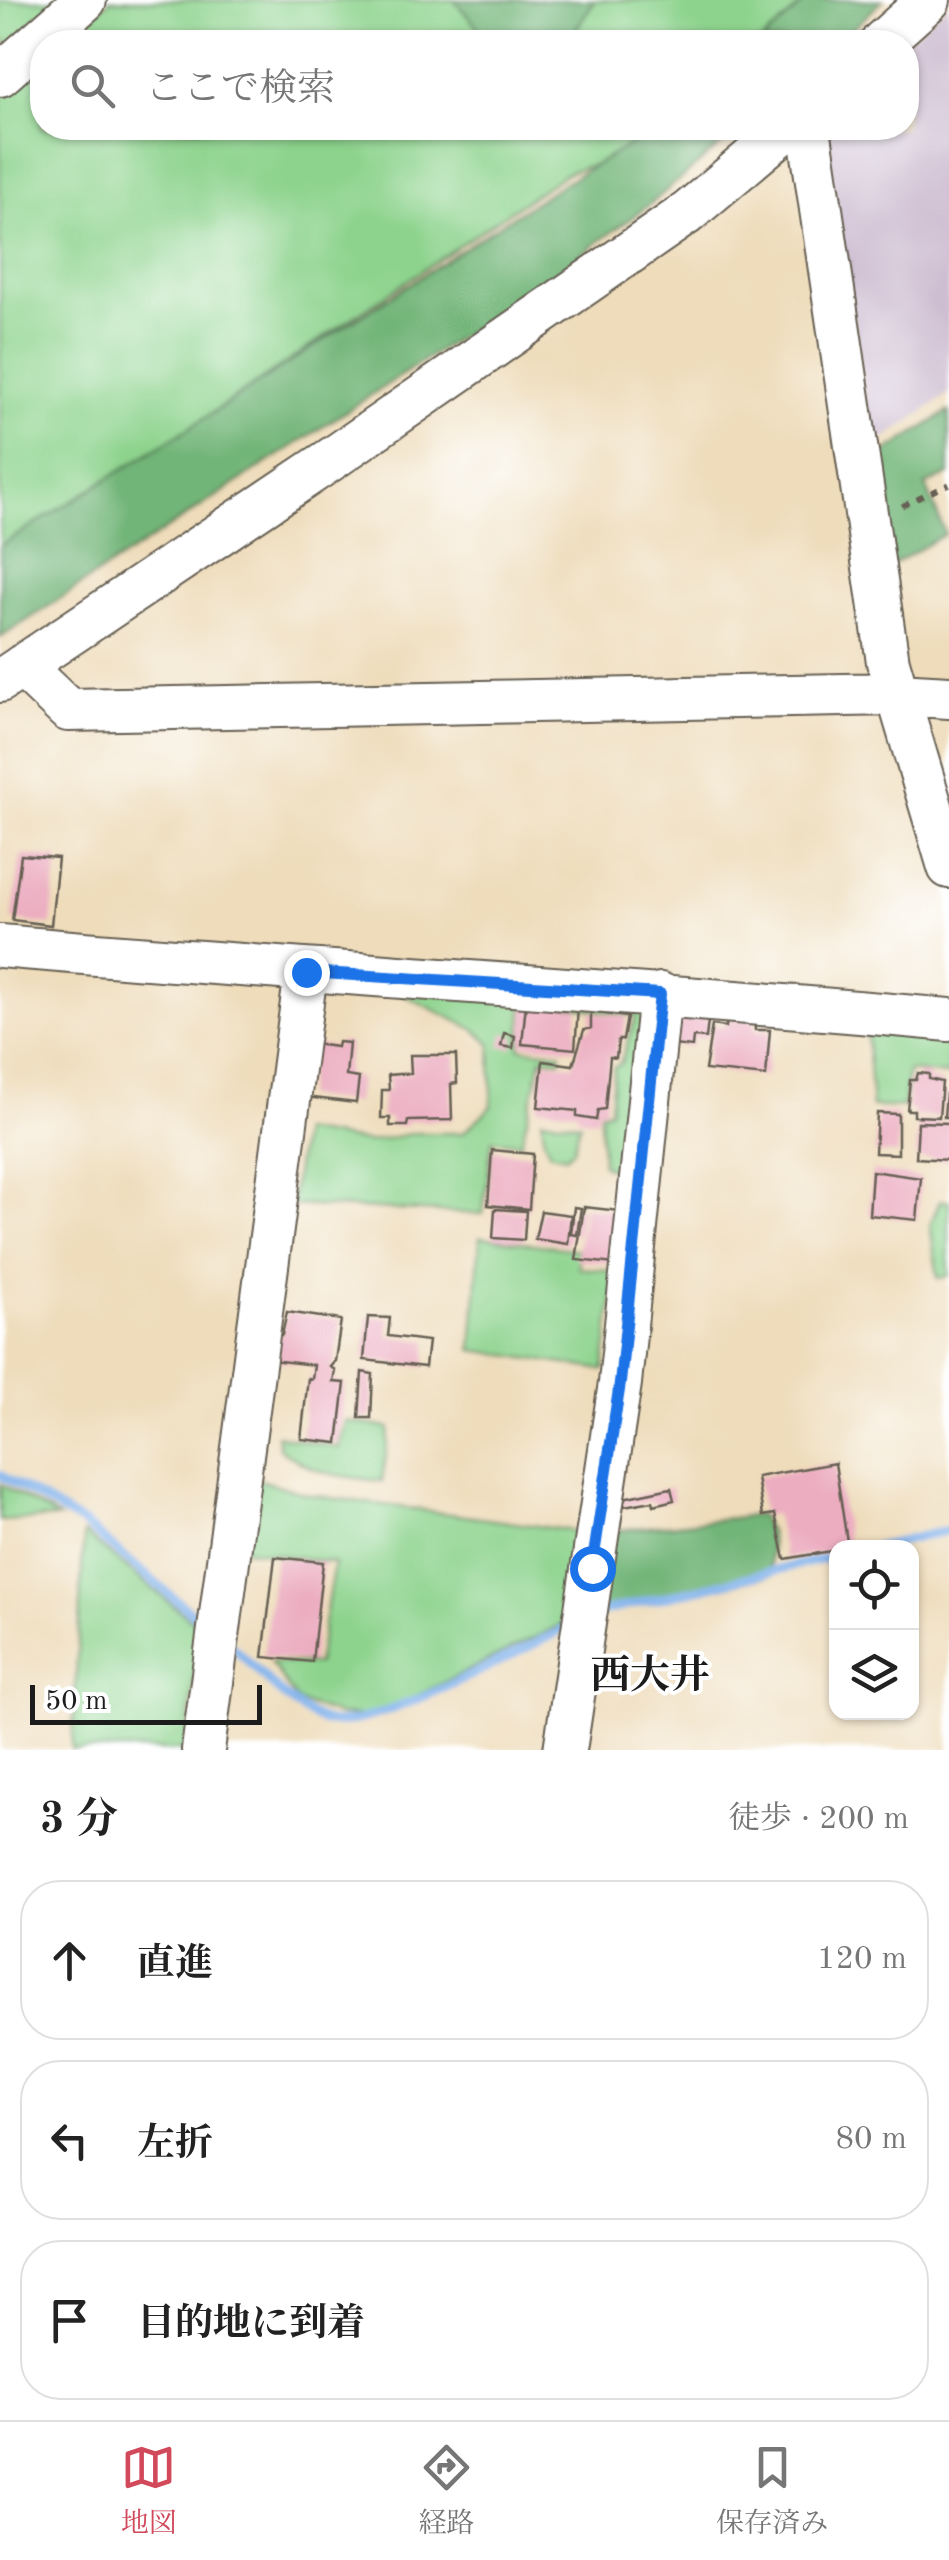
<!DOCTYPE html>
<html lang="ja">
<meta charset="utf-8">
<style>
:root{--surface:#fff;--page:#f6f6f6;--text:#222;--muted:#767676;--line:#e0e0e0;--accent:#d1495b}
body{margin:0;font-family:"Old Standard TT","Noto Serif JP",serif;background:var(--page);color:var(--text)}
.controls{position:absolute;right:30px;bottom:30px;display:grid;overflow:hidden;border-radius:20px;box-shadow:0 2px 8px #0004}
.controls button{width:90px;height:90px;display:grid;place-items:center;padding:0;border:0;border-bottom:2px solid var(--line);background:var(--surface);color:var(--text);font:50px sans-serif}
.scale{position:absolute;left:30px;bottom:25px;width:232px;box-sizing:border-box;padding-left:10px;border:5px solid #1c1c1c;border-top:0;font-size:28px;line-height:35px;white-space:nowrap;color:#1c1c1c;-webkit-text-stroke:8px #fff;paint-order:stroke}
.stop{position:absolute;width:30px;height:30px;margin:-22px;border:8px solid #1a73e8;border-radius:50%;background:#fff}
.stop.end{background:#1a73e8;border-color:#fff;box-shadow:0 2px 10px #0008}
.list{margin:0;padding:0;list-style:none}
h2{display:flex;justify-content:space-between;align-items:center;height:130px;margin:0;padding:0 40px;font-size:42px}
h2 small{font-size:32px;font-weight:400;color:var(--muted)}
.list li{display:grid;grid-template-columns:65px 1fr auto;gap:30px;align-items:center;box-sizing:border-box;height:160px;margin:0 20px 20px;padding:0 20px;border:2px solid var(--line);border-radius:40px}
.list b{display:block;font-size:38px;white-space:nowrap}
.list em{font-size:32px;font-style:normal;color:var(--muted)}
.icon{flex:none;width:55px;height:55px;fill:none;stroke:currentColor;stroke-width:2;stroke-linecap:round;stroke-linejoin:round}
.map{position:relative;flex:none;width:949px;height:1750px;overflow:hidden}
.search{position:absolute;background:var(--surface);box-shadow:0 2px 8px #0004;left:30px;right:30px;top:30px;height:110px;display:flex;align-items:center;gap:25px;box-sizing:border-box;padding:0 35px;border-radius:40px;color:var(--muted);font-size:38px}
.sheet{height:670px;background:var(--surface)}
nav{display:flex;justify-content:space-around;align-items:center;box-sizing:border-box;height:140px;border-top:2px solid var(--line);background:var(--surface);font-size:28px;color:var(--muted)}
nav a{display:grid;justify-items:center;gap:5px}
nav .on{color:var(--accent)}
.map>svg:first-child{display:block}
</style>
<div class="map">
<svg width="949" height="1750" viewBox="0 0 949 1750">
<rect width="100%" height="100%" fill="#fff"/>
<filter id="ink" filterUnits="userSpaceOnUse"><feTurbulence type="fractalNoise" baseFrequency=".01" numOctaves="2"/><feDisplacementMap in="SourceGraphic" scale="20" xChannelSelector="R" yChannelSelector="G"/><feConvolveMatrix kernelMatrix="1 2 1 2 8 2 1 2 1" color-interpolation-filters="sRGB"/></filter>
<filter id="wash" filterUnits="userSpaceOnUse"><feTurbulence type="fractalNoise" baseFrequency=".0048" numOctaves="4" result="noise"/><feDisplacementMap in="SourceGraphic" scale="40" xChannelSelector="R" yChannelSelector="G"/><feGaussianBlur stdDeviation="2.25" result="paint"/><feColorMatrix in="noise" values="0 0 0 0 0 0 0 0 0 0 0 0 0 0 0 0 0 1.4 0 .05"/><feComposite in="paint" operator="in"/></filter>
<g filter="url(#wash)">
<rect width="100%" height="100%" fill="#eedcba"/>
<path fill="#cebed1" d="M949,3V394L872,447L824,128H906V42Z"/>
<path fill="#8dd38d" stroke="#547854" stroke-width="2.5" d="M0,0H65L11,45L0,38Z
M110,0H455L491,42H62Z
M595,0H807L761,42H567Z
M42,59V128H660L596,164L568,172L197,423L0,546V97Z
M411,986L647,1004L633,1170L615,1172L602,1164L600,1113L610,1110L614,1067L620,1064L636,1016L524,999L520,1048L561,1053L560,1060L542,1058L521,1143L492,1140L483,1214L291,1205L301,1131L367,1142L415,1133H463L492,1106L491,1043L475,1030L402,994Z
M866,1024L949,1033V1075L908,1071L903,1107H872Z
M542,1119L580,1123L573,1150L565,1156L550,1153L544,1140Z
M940,1201H949V1276L938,1278L930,1225Z
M480,1237L579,1250V1268L616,1271L604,1370L472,1350Z
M346,1421L390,1428L382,1481C338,1476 315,1476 279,1448L277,1435L339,1448Z
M256,1479L310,1495L583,1532L572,1619L404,1702L365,1716L338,1715L298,1702L270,1662L317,1664L334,1563L241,1549Z
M0,1484L59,1518L0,1521Z
M84,1533L201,1628L185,1750H72Z"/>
<path fill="#72b578" stroke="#47684a" stroke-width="2.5" d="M454,0H595L567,42H490Z
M807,0H883L839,42H761Z
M660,128H741L649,205L539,285L0,638V546L197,423L565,182Z
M949,411V475L926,485L945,534L889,567L872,461Z
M760,1515L770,1534L771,1575L600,1615L611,1531Z"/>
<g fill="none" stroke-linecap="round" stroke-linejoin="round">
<path stroke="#7fb1eb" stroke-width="9" d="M0,1475L84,1524L203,1622
M873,1548L949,1530
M597,1613L836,1556
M232,1646C256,1668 297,1716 328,1722C373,1731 522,1649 570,1626"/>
</g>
<g id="blocks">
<path fill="#ecadc1" d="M21,855L58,858L51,925L12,920Z
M526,1003L578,1008L575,1049L522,1044Z
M667,1009L709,1013L706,1038L693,1037L692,1047L663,1044Z
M591,1012L627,1017L623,1040H618L616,1058L610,1057L605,1109L598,1110L596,1120L577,1117V1111L538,1107L543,1061L573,1065L584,1030L591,1028Z
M727,1018L754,1020L755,1030H770L766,1076L705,1070L712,1025L726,1027Z
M504,1033L515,1036L513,1048L501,1046Z
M338,1042L349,1043L346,1076L359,1078L356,1103L305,1097L313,1044L337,1047Z
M410,1055H456L457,1083L451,1084L452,1120L408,1121L407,1126H390V1118H381L382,1090H389L388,1075L411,1073Z
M918,1073L929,1074V1079L942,1082L939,1117L914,1116V1110H907L910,1080H916Z
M946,1094L949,1095V1117H944Z
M877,1113L898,1114V1154L875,1153Z
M918,1122L949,1123V1160L916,1158Z
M492,1150L533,1154L529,1209L488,1205Z
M872,1171L921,1178L917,1220L869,1215Z
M574,1207L581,1208L577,1235L571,1234Z
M584,1207L620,1211L615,1264L576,1260Z
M495,1209L526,1211L524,1240L493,1238Z
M541,1211L571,1215L568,1244L535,1239Z
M287,1312L341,1320L335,1361L330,1367L335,1370L333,1382L345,1383L338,1443L301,1439L308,1378L312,1379L314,1365L271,1360L274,1335H282Z
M368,1317L390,1318L388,1336L428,1341L425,1367L364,1360Z
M362,1372L373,1374L371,1418H359Z
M835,1463L848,1548L785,1559L775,1514L763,1516L757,1477Z
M671,1488L674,1500L654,1505L653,1501L618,1507V1499Z
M275,1557L323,1562L312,1662L263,1657Z"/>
</g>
</g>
<g filter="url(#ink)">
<use href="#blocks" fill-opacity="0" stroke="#665f53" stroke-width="2.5"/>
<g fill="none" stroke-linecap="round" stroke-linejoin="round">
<defs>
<path id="minor" d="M882,42L929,0
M0,75L85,0
M809,128L888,662L949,867
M22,666L68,710L897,694L949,697
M0,681L336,456L687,213L788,128
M0,946C316,973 633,991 949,1020
M203,1750L306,972
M565,1750L620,1383L660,994"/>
</defs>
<use href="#minor" stroke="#665f53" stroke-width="46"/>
<path stroke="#665f53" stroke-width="5" stroke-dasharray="8 8" stroke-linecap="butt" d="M902,506L949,484"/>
<use href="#minor" stroke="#fff" stroke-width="42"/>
</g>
</g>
<g fill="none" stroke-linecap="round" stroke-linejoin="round" filter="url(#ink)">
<path stroke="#1a73e8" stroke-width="12" d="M306,972L660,994L620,1383L592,1568"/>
</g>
<g text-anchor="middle" stroke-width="8" stroke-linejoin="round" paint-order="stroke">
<g font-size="40" font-weight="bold" fill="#1c1c1c" stroke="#fff">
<text x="650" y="1688">西大井</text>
</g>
</g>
</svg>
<div class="controls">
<button><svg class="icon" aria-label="locate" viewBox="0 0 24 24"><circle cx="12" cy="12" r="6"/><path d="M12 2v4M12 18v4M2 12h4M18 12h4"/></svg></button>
<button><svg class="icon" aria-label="layers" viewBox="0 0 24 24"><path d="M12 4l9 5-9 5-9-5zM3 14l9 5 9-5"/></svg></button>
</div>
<div class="scale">50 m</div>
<div class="stop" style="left:592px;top:1568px"></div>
<div class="stop end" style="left:306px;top:972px"></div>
<div class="search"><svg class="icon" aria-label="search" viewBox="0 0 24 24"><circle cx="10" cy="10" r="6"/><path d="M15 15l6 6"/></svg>ここで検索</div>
</div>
<section class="sheet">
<h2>3 分<small>徒歩 · 200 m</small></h2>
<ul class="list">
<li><svg class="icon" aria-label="ahead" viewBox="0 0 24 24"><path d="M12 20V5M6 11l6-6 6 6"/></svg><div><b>直進</b></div><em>120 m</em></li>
<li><svg class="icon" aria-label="left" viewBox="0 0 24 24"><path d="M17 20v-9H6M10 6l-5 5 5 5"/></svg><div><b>左折</b></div><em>80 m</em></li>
<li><svg class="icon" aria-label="arrive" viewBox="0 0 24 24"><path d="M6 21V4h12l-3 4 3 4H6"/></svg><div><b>目的地に到着</b></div></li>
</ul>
</section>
<nav>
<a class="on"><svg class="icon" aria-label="map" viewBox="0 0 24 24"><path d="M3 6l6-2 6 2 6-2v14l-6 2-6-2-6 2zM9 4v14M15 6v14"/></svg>地図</a>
<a><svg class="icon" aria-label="directions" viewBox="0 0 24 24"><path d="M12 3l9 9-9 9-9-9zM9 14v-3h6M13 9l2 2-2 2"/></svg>経路</a>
<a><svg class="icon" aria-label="saved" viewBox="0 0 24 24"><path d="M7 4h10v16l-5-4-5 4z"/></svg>保存済み</a>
</nav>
